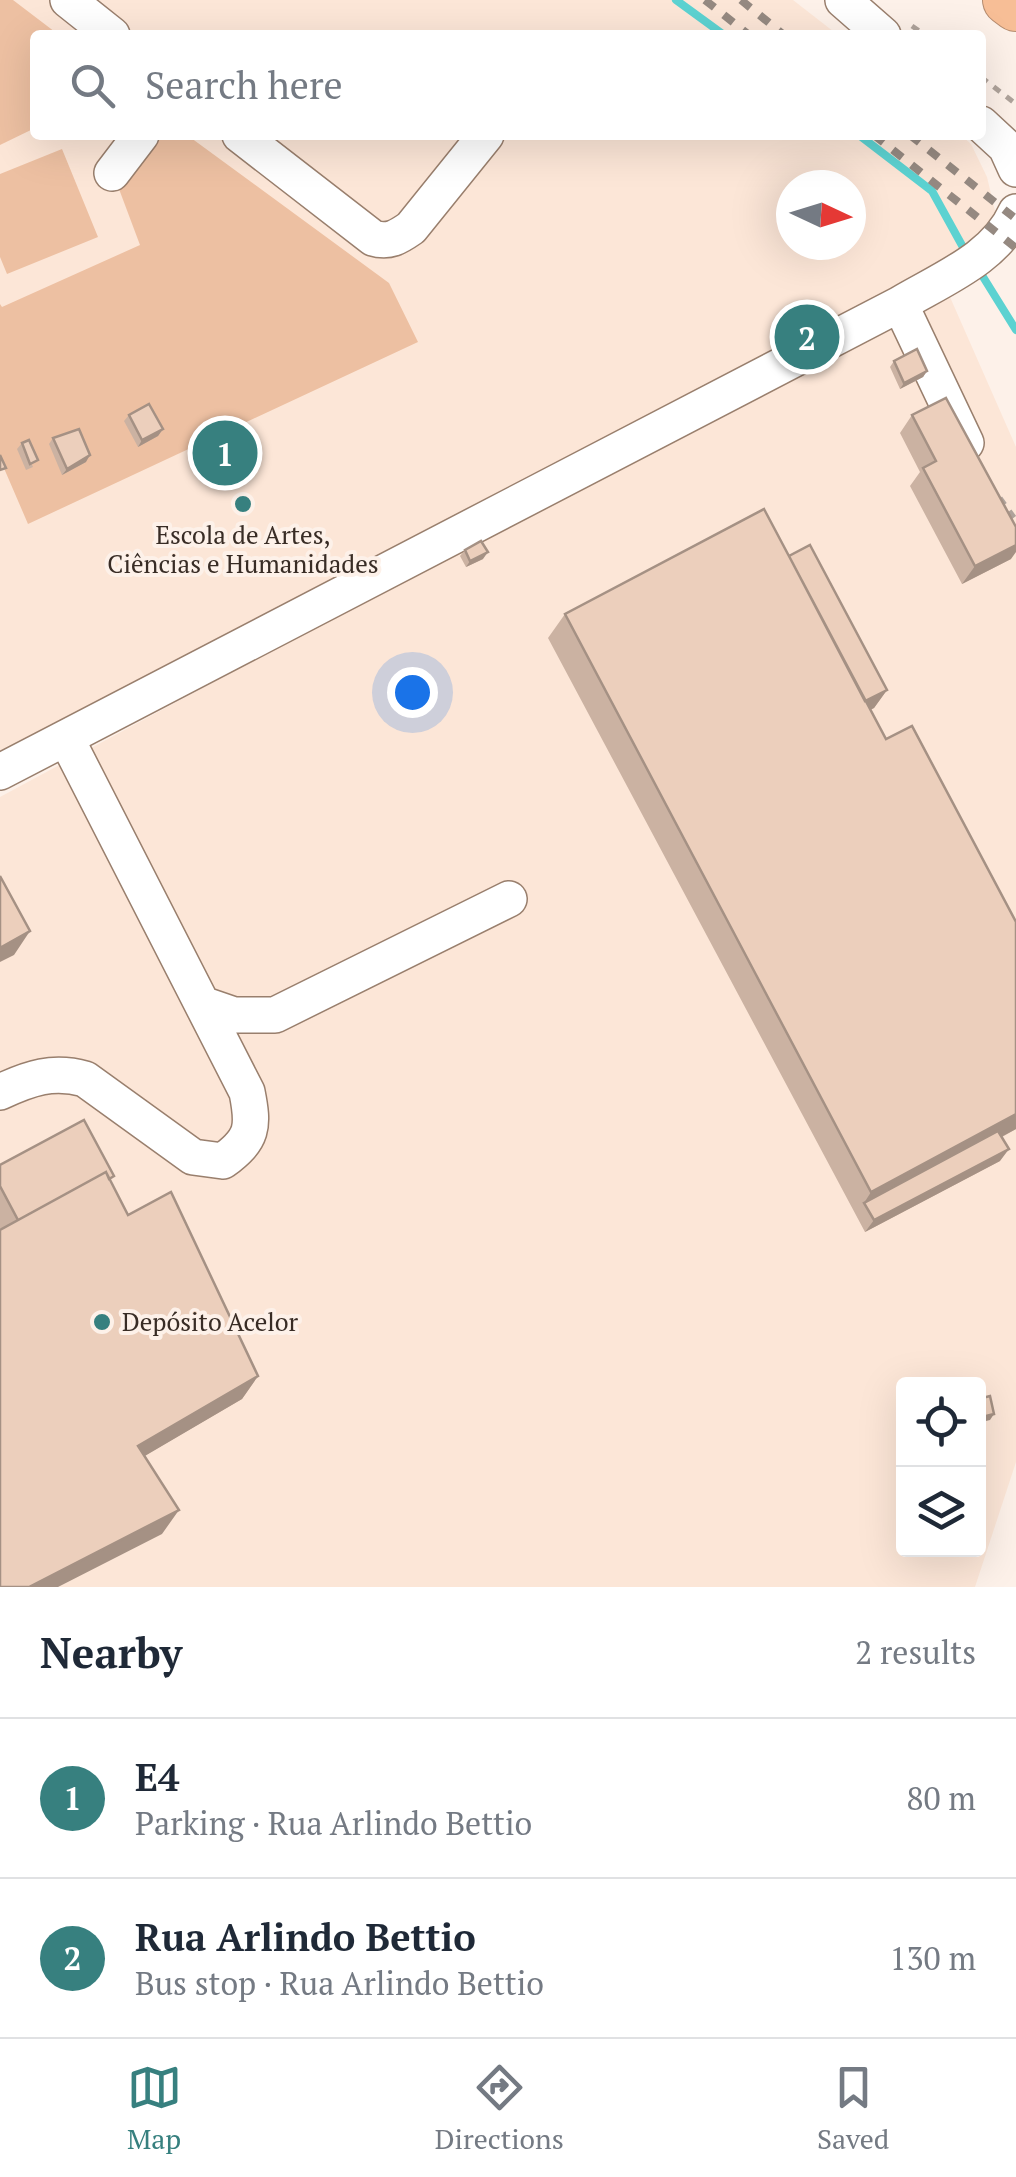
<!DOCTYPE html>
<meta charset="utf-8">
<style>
:root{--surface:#fff;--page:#f6f6f7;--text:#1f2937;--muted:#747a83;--line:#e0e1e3;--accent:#37807f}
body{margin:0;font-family:"PT Serif",serif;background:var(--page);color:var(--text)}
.controls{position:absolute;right:30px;bottom:30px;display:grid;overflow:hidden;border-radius:10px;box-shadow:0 10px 40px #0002}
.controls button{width:90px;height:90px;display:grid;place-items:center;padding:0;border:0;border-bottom:2px solid var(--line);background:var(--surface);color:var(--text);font:50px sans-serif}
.compass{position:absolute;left:776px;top:170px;width:90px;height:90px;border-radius:50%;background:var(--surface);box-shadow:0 10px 40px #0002;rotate:94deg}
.you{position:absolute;left:412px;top:692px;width:35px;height:35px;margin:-25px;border:8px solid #fff;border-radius:50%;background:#1a73e8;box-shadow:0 0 0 15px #1a73e833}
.badge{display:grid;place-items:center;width:65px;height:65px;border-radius:50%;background:var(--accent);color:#fff;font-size:32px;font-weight:700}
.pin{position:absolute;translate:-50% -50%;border:5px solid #fff;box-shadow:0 2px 10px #0006}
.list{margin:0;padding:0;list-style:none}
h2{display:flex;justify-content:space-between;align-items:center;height:130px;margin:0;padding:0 40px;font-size:42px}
h2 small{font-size:32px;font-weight:400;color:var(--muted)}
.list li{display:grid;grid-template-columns:65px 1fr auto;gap:30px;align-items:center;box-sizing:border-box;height:160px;padding:0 40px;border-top:2px solid var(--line)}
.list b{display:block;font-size:38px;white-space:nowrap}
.list p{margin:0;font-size:32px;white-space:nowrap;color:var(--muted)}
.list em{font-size:32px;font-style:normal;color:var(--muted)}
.icon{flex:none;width:55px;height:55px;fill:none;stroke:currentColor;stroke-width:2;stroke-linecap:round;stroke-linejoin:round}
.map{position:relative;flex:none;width:1016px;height:1587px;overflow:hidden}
.search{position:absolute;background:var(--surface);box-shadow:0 10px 40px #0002;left:30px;right:30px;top:30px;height:110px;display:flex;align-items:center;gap:25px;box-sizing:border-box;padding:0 35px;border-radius:10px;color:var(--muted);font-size:38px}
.sheet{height:450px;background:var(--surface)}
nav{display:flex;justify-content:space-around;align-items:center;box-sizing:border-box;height:140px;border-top:2px solid var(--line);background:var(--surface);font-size:28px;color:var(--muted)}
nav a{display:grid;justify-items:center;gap:5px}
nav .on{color:var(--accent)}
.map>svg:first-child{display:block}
</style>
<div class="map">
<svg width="1016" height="1587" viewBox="0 0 1016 1587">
<rect width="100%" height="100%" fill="#fdf1e9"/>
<path fill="#fce6d7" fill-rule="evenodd" d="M0,0H793L838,35H35V135H961L971,144L987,177L996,215L966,254L0,756ZM791,185H851V245H791Z
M946,288L1016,447V1462L975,1587H0V797ZM904,1384H978V1550H904Z"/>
<path fill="#edc0a2" d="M0,0H13L59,35H35V128L0,145Z
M159,135H187L389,283L418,342L28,524L0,459V304L2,307L140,245L119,189Z
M62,149L98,237L7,274L0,257V174Z"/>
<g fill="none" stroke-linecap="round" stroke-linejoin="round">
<path stroke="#5cd2d1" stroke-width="8" d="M676,0L724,35
M859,135L932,191L964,249
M980,272L1016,330"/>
<defs>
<path id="minor" d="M68,0L112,35
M843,0L883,35
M981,124L1006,147L1016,169
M240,135L373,238C389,243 398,237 411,228L486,135
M112,173L141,135
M900,304L966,443
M0,772L900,304C942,279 996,258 1016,212
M202,1004L234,1015H275L509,899
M0,1092C30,1078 53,1070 85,1079L193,1157L223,1161C253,1139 254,1127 247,1092L66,738"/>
<path id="highway" d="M1008,0L1016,6"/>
</defs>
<use href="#minor" stroke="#997f6d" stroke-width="38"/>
<use href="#highway" stroke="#b48b6e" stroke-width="52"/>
<path stroke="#afa39b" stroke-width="5" stroke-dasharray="8 8" stroke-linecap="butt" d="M912,26L925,35
M981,77L1016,104
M1000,498L1016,520"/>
<use href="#minor" stroke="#fff" stroke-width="35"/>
<use href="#highway" stroke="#f7be96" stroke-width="50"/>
<path stroke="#958981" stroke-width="8" stroke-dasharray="12 12" stroke-linecap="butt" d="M705,0L749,35
M741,0L784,35
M874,135L1016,248
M910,135L1016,219"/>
</g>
<path fill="#cbb2a2" d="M894,361L927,371L923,377L900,389L890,367Z
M129,415L163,429L158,436L138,447L124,421Z
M912,415L1011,559L962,584L910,486L920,472L900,433Z
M53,438L86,462L62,475L49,444Z
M22,443L33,467L26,470L17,449Z
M465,550L483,559L466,567L460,556Z
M789,556L887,690L874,708L870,710L1016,1129L1002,1137L1000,1161L865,1232L548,638L565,614Z
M0,1165L111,1181L128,1215L258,1376L242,1399L144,1456L162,1534L0,1228Z"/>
<path fill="#a59184" d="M927,371L923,377L900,389L904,383Z
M163,429L158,436L138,447L142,440Z
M90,455L86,462L62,475L67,469Z
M1016,545V552L1011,559L962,584L975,566Z
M488,552L483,559L466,567L470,561Z
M887,690L874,708L848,721L860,703Z
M30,931L14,955L0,962V948Z
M1016,1114V1129L867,1209L864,1203L871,1192Z
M1009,1149L1000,1161L865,1232L874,1220Z
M258,1376L242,1399L121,1470L138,1446Z
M994,1414L990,1420L978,1423V1418Z
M179,1510L162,1534L58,1587H29Z"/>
<path fill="#eccfbc" stroke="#a59184" stroke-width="2.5" d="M917,349L927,371L904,383L894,361Z
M946,398L1016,527V545L975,566L923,468L936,461L912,415Z
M149,404L163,429L142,440L129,415Z
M79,429L90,455L67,469L53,438Z
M29,440L38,460L30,464L22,443Z
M0,455L6,468L0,470Z
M764,509L886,739L912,726L1016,922V1114L871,1192L565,614Z
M481,541L488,552L470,561L465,550Z
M810,545L887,690L865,701L789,556Z
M0,876L30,931L0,948Z
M84,1120L114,1176L109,1179L106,1172L18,1220L0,1186V1165Z
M998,1131L1009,1149L874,1220L864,1203Z
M106,1172L128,1215L171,1192L258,1376L138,1446L179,1510L29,1587H0V1230Z
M990,1396L994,1414L978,1418V1399Z"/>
<g fill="#37807f" stroke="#fdf1e9" stroke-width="4">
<circle cx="243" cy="504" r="10"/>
<circle cx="102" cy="1322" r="10"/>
</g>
<g text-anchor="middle" stroke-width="8" stroke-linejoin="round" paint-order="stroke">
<g font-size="25" fill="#382c25" stroke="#fdf1e9">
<text x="243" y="544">Escola de Artes,<tspan x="243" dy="29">Ciências e Humanidades</tspan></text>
<text x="122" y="1331" text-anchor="start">Depósito Acelor</text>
</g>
</g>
</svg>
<div class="controls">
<button><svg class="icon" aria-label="locate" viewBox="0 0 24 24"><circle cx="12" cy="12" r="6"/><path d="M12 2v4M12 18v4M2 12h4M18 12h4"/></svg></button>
<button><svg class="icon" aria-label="layers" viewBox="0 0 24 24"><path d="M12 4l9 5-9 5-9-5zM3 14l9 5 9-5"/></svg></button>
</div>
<svg class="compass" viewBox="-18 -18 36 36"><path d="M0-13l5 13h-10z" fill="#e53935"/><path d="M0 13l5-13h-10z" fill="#747a83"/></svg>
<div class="you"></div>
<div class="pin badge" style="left:225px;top:453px">1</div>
<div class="pin badge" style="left:807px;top:337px">2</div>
<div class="search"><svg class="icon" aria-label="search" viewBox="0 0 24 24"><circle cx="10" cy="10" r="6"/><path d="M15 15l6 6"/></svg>Search here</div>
</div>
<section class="sheet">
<h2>Nearby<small>2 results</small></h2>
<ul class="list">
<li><span class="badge">1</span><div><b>E4</b><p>Parking · Rua Arlindo Bettio</p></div><em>80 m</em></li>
<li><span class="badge">2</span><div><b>Rua Arlindo Bettio</b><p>Bus stop · Rua Arlindo Bettio</p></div><em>130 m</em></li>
</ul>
</section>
<nav>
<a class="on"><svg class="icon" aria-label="map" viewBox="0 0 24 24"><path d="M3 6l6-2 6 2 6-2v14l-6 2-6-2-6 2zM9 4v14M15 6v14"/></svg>Map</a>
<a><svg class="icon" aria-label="directions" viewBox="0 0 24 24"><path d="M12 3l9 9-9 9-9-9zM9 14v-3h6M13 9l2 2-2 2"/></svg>Directions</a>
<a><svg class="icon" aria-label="saved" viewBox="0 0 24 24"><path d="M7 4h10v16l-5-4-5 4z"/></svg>Saved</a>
</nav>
